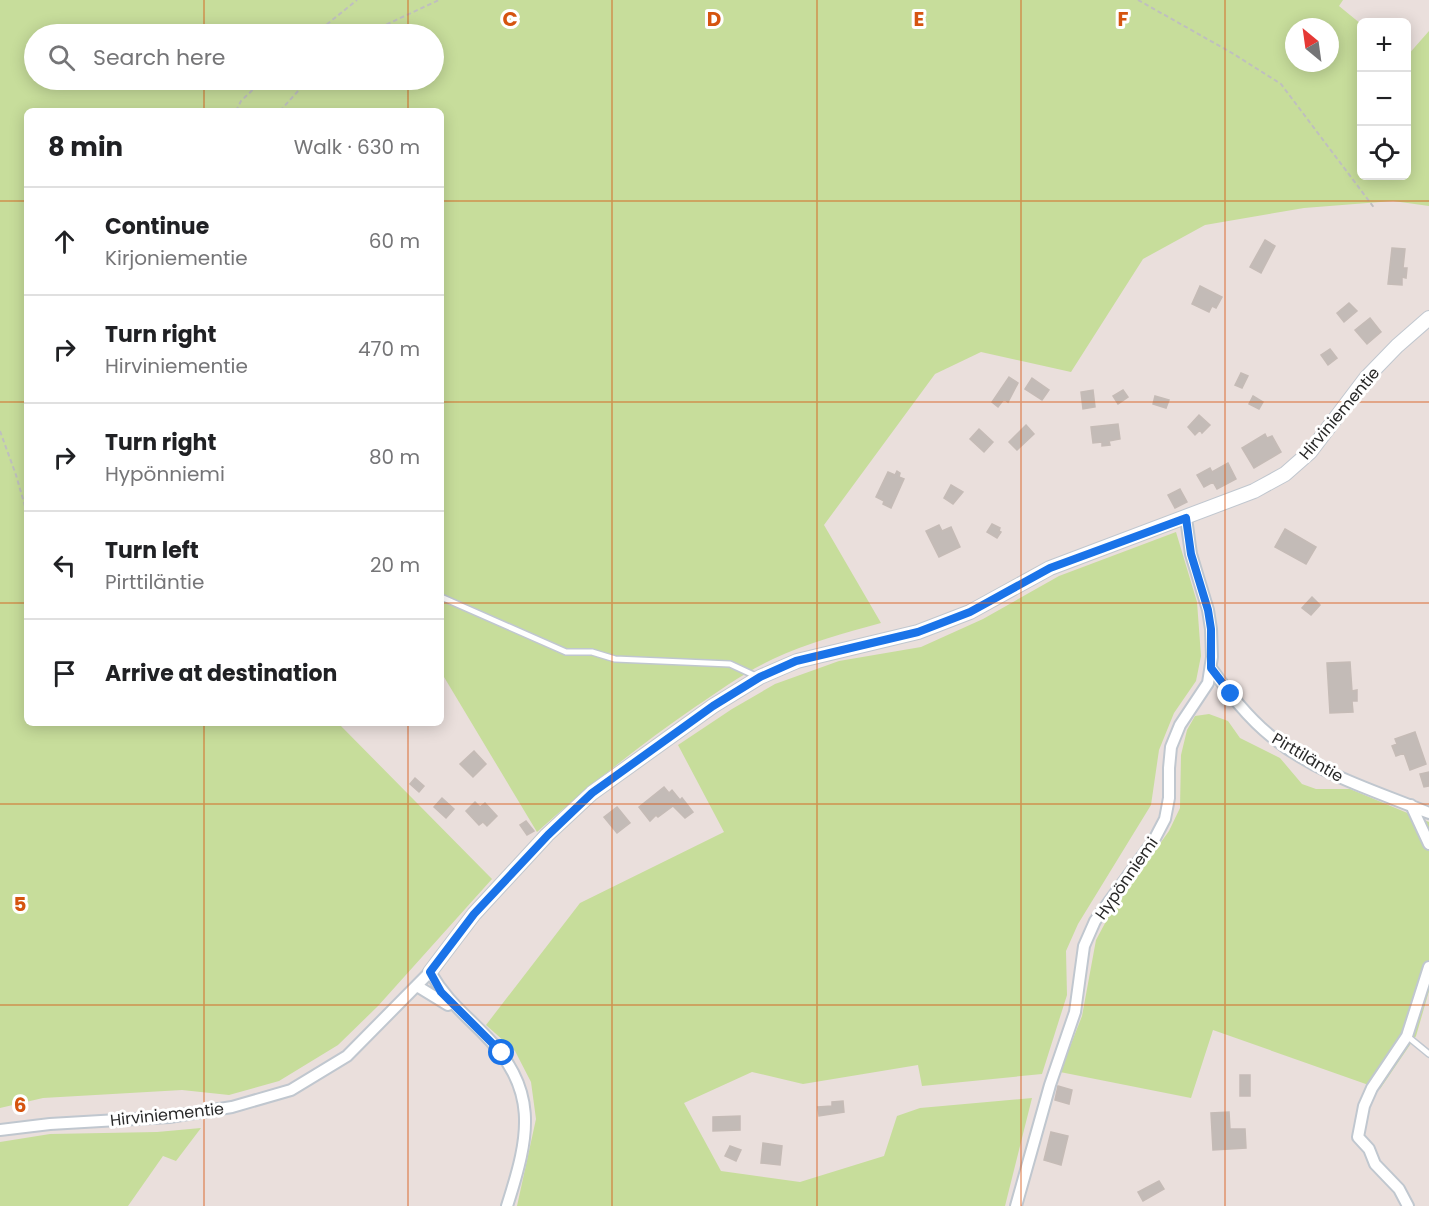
<!DOCTYPE html>
<meta charset="utf-8">
<style>
:root{--surface:#fff;--page:#f2f2f2;--text:#202124;--muted:#757577;--line:#e0e0e0}
body{margin:0;font-family:Poppins,sans-serif;background:var(--page);color:var(--text)}
.controls{position:absolute;right:18px;top:18px;display:grid;overflow:hidden;border-radius:9px;box-shadow:0 3px 15px #0003}
.controls button{width:54px;height:54px;display:grid;place-items:center;padding:0;border:0;border-bottom:2px solid var(--line);background:var(--surface);color:var(--text);font:30px sans-serif}
.compass{position:absolute;left:1285px;top:18px;width:54px;height:54px;border-radius:50%;background:var(--surface);box-shadow:0 3px 15px #0003;rotate:331deg}
.stop{position:absolute;width:18px;height:18px;margin:-14px;border:4px solid #1a73e8;border-radius:50%;background:#fff}
.stop.end{background:#1a73e8;border-color:#fff;box-shadow:0 2px 6px #0008}
.list{margin:0;padding:0;list-style:none}
h2{display:flex;justify-content:space-between;align-items:center;height:78px;margin:0;padding:0 24px;font-size:26px}
h2 small{font-size:20px;font-weight:400;color:var(--muted)}
.list li{display:grid;grid-template-columns:39px 1fr auto;gap:18px;align-items:center;box-sizing:border-box;height:108px;padding:0 24px;border-top:2px solid var(--line)}
.list b{display:block;font-size:22px;white-space:nowrap}
.list p{margin:0;font-size:20px;white-space:nowrap;color:var(--muted)}
.list em{font-size:20px;font-style:normal;color:var(--muted)}
.icon{flex:none;width:33px;height:33px;fill:none;stroke:currentColor;stroke-width:2;stroke-linecap:round;stroke-linejoin:round}
.map{position:relative;flex:none;width:1429px;height:1206px;overflow:hidden}
.search{position:absolute;background:var(--surface);box-shadow:0 3px 15px #0003;left:24px;top:24px;width:420px;height:66px;display:flex;align-items:center;gap:15px;box-sizing:border-box;padding:0 21px;border-radius:33px;color:var(--muted);font-size:22px}
.panel{position:absolute;background:var(--surface);box-shadow:0 3px 15px #0003;left:24px;top:108px;width:420px;height:618px;border-radius:9px}
.map>svg:first-child{display:block}
</style>
<div class="map">
<svg width="1429" height="1206" viewBox="0 0 1429 1206">
<rect width="100%" height="100%" fill="#eadfdc"/>
<path fill="#c7dd9b" fill-rule="evenodd" d="M0,0H1343L1339,6L1361,24L1362,176H1406L1407,56L1429,31V206L1393,201L1304,208L1205,225L1143,259L1071,372L981,352L935,374L824,525L881,623C845,633 807,643 773,659C745,672 720,690 695,707C640,745 587,787 537,832L441,672V111H27V723H338L492,879L378,1006L338,1045L279,1081L229,1095L182,1090L43,1098L0,1108ZM1294,27H1330V63H1294ZM34,34H434V80H34Z
M1176,532L1197,602L1201,656L1196,681L1174,713L1159,750L1151,805L1078,924L1066,951L1067,995L1042,1074L922,1086L918,1065L803,1084L752,1072L684,1103L721,1171L800,1182L884,1156L897,1116L920,1108L1032,1098L1005,1206H517L536,1119L531,1082L515,1051L486,1025L580,903L724,832L678,745L732,709L775,684L839,661L921,647L983,619L1059,576Z
M1209,714L1228,721L1240,738L1280,758L1302,784L1316,789H1350L1429,822V991L1416,1036L1380,1089L1213,1030L1191,1098L1060,1072L1082,1016L1096,940L1111,912L1169,831L1180,808L1181,755L1187,730L1195,716Z
M201,1128L176,1161L163,1156L128,1206H0V1142L50,1134L157,1132Z"/>
<path fill="#c3bbb7" stroke="#c5bbb6" stroke-width="1.5" d="M1265,240L1275,246L1261,273L1250,267Z
M1392,248L1405,249L1403,268H1407L1406,278L1402,277V285L1388,284Z
M1200,286L1222,297L1216,308L1212,306L1209,312L1192,304Z
M1349,303L1357,311L1344,322L1337,313Z
M1370,318L1381,332L1367,344L1355,330Z
M1330,349L1337,358L1328,365L1321,355Z
M1241,373L1248,376L1242,388L1235,385Z
M1009,377L1018,383L1008,402L1004,399L998,407L992,402Z
M1032,378L1049,390L1042,400L1025,389Z
M1093,390L1095,407L1083,409L1081,392Z
M1123,390L1128,397L1118,404L1113,396Z
M1155,396L1169,400L1166,408L1153,404Z
M1253,396L1263,402L1259,409L1249,404Z
M1199,415L1210,425L1202,433L1200,430L1195,435L1188,427Z
M1118,424L1120,439L1109,441L1110,445L1102,446V442L1093,443L1091,427Z
M1026,425L1034,434L1017,450L1009,442Z
M979,429L993,442L984,452L970,439Z
M1265,434L1267,438L1272,436L1281,452L1254,468L1242,448Z
M1228,463L1236,479L1217,489L1213,482L1204,487L1197,475L1210,468L1212,472Z
M897,471L900,473L899,477L904,479L891,508L883,504L884,501L876,497L888,472L895,475Z
M951,485L963,492L953,504L944,498Z
M1180,489L1187,502L1175,508L1168,495Z
M992,524L1000,528L999,531L1001,532L997,538L987,532Z
M939,525L942,531L951,527L960,547L939,557L926,531Z
M1285,529L1316,547L1306,564L1275,547Z
M1312,597L1320,605L1311,615L1302,608Z
M1350,662L1352,691L1357,690V701H1352L1353,712L1330,713L1327,663Z
M1415,732L1426,764L1410,770L1404,753L1396,756L1392,746L1397,744L1395,739Z
M474,751L486,764L473,777L460,764Z
M1429,772V786L1424,787L1420,774Z
M415,778L424,786L419,792L410,784Z
M664,787L669,793L672,790L680,800L682,798L693,812L685,818L673,806L658,817L656,815L650,821L639,807Z
M442,798L454,809L446,818L434,807Z
M475,802L480,807L485,803L497,816L487,826L483,822L479,825L466,811Z
M617,807L630,823L617,833L604,817Z
M526,821L534,831L527,835L520,825Z
M1240,1075H1250V1096H1240Z
M1058,1086L1072,1090L1069,1104L1055,1100Z
M843,1101L844,1112L819,1116L818,1107L832,1106V1102Z
M1229,1112L1230,1129H1245L1246,1148L1213,1150L1211,1113Z
M740,1116V1130L713,1131V1117Z
M1051,1132L1068,1136L1061,1165L1044,1160Z
M763,1143L782,1146L780,1165L761,1163Z
M730,1146L741,1150L736,1161L725,1156Z
M1159,1181L1164,1189L1143,1201L1138,1192Z"/>
<g fill="none" stroke-linecap="round" stroke-linejoin="round">
<defs>
<path id="service" d="M441,597L566,652H592L615,659L730,664L758,677
M1407,1036L1429,1054"/>
<path id="minor" d="M1211,668C1229,693 1248,718 1272,737C1317,774 1376,791 1429,813
M1411,805L1429,844
M417,986L448,1005
M0,1130L50,1124L169,1117L232,1107L291,1090L347,1056L430,972C445,998 461,1011 481,1031C540,1089 530,1134 507,1206
M1016,1206L1050,1085L1075,1012L1084,946L1095,921L1154,840L1165,819L1169,798V768L1171,747L1180,725L1208,683L1212,657L1211,629L1208,610L1191,554L1186,518
M1408,1206L1399,1189L1375,1164L1369,1149L1358,1137L1364,1106L1372,1088L1407,1036L1429,967"/>
<path id="tertiary" d="M430,972L474,914L547,835L592,793L713,706L760,677L797,661L918,632L970,612L1050,568L1254,491L1285,474L1310,452L1366,378L1397,346L1429,318"/>
</defs>
<use href="#service" stroke="#c0c7cf" stroke-width="8"/>
<use href="#minor" stroke="#c0c7cf" stroke-width="14"/>
<use href="#tertiary" stroke="#c0c7cf" stroke-width="16"/>
<path stroke="#bfbfbf" stroke-width="2" stroke-dasharray="4.5 3" stroke-linecap="butt" d="M1138,0L1232,53L1281,84L1375,209
M315,34L357,0
M366,34L439,0
M236,111L241,101L263,80
M280,111L308,80
M0,431L16,475L27,513"/>
<use href="#service" stroke="#fff" stroke-width="5"/>
<use href="#minor" stroke="#fff" stroke-width="10"/>
<use href="#tertiary" stroke="#fff" stroke-width="14"/>
</g>
<g fill="none" stroke-linecap="round" stroke-linejoin="round">
<path stroke="#1a73e8" stroke-width="8" d="M502,1053L441,992L430,972L474,914L548,835L592,793L713,706L760,677L796,661L918,632L970,612L1050,568L1186,518L1191,554L1208,610L1211,629V668L1231,694"/>
</g>
<path fill="none" stroke="#d5540f" stroke-width="1.5" stroke-opacity="0.55" d="M204,0V34M408,0V34M612,0V1206M817,0V1206M1021,0V1206M1225,0V1206M204,80V111M408,80V111M0,201H27M441,201H1429M0,402H27M441,402H1429M0,603H27M441,603H1429M204,723V1206M408,723V1206M0,804H1429M0,1005H1429"/>
<g text-anchor="middle" stroke-width="6" stroke-linejoin="round" paint-order="stroke">
<g font-size="16" fill="#292929" stroke="#fff">
<text transform="translate(1339 413) rotate(-50)" y="6">Hirviniementie</text>
<text transform="translate(1308 757) rotate(31)" y="6">Pirttiläntie</text>
<text transform="translate(1126 878) rotate(-55)" y="6">Hypönniemi</text>
<text transform="translate(167 1114) rotate(-6)" y="6">Hirviniementie</text>
</g>
</g>
<g font-size="20" text-anchor="middle" font-weight="bold" fill="#d5540f" stroke="#fff" stroke-width="6" stroke-linejoin="round" paint-order="stroke">
<text x="510" y="26">C</text>
<text x="714" y="26">D</text>
<text x="919" y="26">E</text>
<text x="1123" y="26">F</text>
<text x="20" y="911">5</text>
<text x="20" y="1112">6</text>
</g>
</svg>
<div class="controls">
<button>+</button>
<button>−</button>
<button><svg class="icon" aria-label="locate" viewBox="0 0 24 24"><circle cx="12" cy="12" r="6"/><path d="M12 2v4M12 18v4M2 12h4M18 12h4"/></svg></button>
</div>
<svg class="compass" viewBox="-18 -18 36 36"><path d="M0-13l5 13h-10z" fill="#e53935"/><path d="M0 13l5-13h-10z" fill="#757577"/></svg>
<div class="stop" style="left:502px;top:1053px"></div>
<div class="stop end" style="left:1231px;top:694px"></div>
<div class="search"><svg class="icon" aria-label="search" viewBox="0 0 24 24"><circle cx="10" cy="10" r="6"/><path d="M15 15l6 6"/></svg>Search here</div>
<section class="panel">
<h2>8 min<small>Walk · 630 m</small></h2>
<ul class="list">
<li><svg class="icon" aria-label="ahead" viewBox="0 0 24 24"><path d="M12 20V5M6 11l6-6 6 6"/></svg><div><b>Continue</b><p>Kirjoniementie</p></div><em>60 m</em></li>
<li><svg class="icon" aria-label="right" viewBox="0 0 24 24"><path d="M7 20v-9h11M14 6l5 5-5 5"/></svg><div><b>Turn right</b><p>Hirviniementie</p></div><em>470 m</em></li>
<li><svg class="icon" aria-label="right" viewBox="0 0 24 24"><path d="M7 20v-9h11M14 6l5 5-5 5"/></svg><div><b>Turn right</b><p>Hypönniemi</p></div><em>80 m</em></li>
<li><svg class="icon" aria-label="left" viewBox="0 0 24 24"><path d="M17 20v-9H6M10 6l-5 5 5 5"/></svg><div><b>Turn left</b><p>Pirttiläntie</p></div><em>20 m</em></li>
<li><svg class="icon" aria-label="arrive" viewBox="0 0 24 24"><path d="M6 21V4h12l-3 4 3 4H6"/></svg><div><b>Arrive at destination</b></div></li>
</ul>
</section>
</div>
